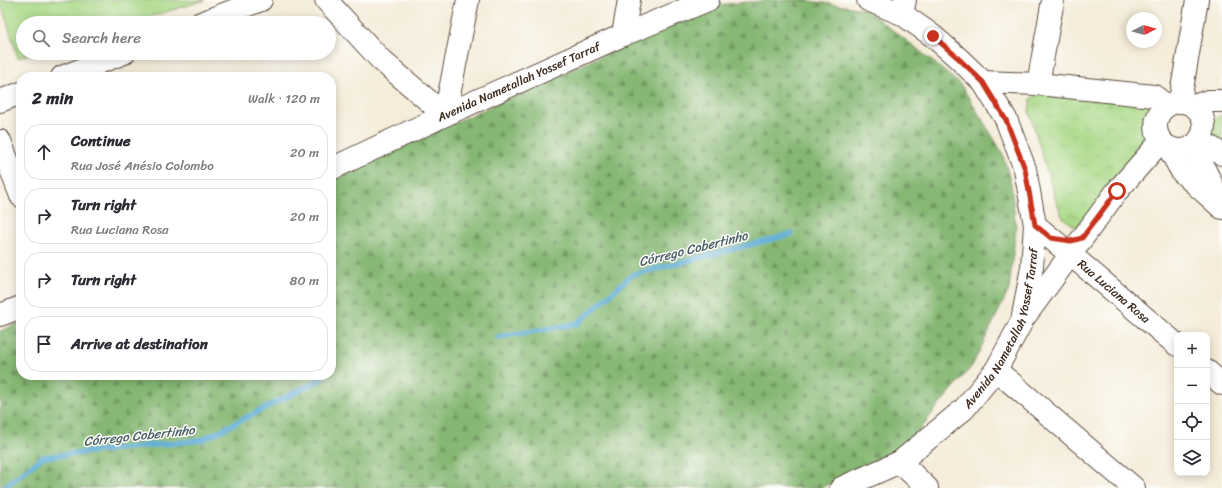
<!DOCTYPE html>
<meta charset="utf-8">
<style>
:root{--surface:#fff;--page:#f7f7f7;--text:#2b2b33;--muted:#7c7c81;--line:#e1e1e2}
body{margin:0;font-family:Sriracha,sans-serif;background:var(--page);color:var(--text)}
.controls{position:absolute;right:12px;bottom:12px;display:grid;overflow:hidden;border-radius:8px;box-shadow:0 2px 10px #0003}
.controls button{width:36px;height:36px;display:grid;place-items:center;padding:0;border:0;border-bottom:1px solid var(--line);background:var(--surface);color:var(--text);font:20px sans-serif}
.compass{position:absolute;left:1126px;top:12px;width:36px;height:36px;border-radius:50%;background:var(--surface);box-shadow:0 2px 10px #0003;rotate:84deg}
.stop{position:absolute;width:12px;height:12px;margin:-9px;border:3px solid #c8321e;border-radius:50%;background:#fff}
.stop.end{background:#c8321e;border-color:#fff;box-shadow:0 1px 4px #0008}
.list{margin:0;padding:0;list-style:none}
h2{display:flex;justify-content:space-between;align-items:center;height:52px;margin:0;padding:0 16px;font-size:17px}
h2 small{font-size:13px;font-weight:400;color:var(--muted)}
.list li{display:grid;grid-template-columns:26px 1fr auto;gap:12px;align-items:center;box-sizing:border-box;height:56px;margin:0 8px 8px;padding:0 8px;border:1px solid var(--line);border-radius:16px}
.list b{display:block;font-size:15px;white-space:nowrap}
.list p{margin:0;font-size:13px;white-space:nowrap;color:var(--muted)}
.list em{font-size:13px;font-style:normal;color:var(--muted)}
.icon{flex:none;width:22px;height:22px;fill:none;stroke:currentColor;stroke-width:2;stroke-linecap:round;stroke-linejoin:round}
.map{position:relative;flex:none;width:1222px;height:488px;overflow:hidden}
.search{position:absolute;background:var(--surface);box-shadow:0 2px 10px #0003;left:16px;top:16px;width:320px;height:44px;display:flex;align-items:center;gap:10px;box-sizing:border-box;padding:0 14px;border-radius:22px;color:var(--muted);font-size:15px}
.panel{position:absolute;background:var(--surface);box-shadow:0 2px 10px #0003;left:16px;top:72px;width:320px;height:308px;border-radius:16px}
.map>svg:first-child{display:block}
</style>
<div class="map">
<svg width="1222" height="488" viewBox="0 0 1222 488">
<defs>
<pattern id="grass-tufts" width="24" height="20" patternUnits="userSpaceOnUse"><rect width="24" height="20" fill="#a9d886"/><path d="M3 7l-1-3M5 7V3M7 7l1-3M15 17l-1-3M17 17v-4M19 17l1-3" fill="none" stroke="#92ba73"/></pattern>
<pattern id="forest-firs" width="22" height="20" patternUnits="userSpaceOnUse"><rect width="22" height="20" fill="#86b873"/><path d="M5 1l3.5 6h-7zM16 11l3.5 6h-7z" fill="#6f965e"/></pattern>
</defs>
<rect width="100%" height="100%" fill="#fdfcf7"/>
<filter id="ink" filterUnits="userSpaceOnUse"><feTurbulence type="fractalNoise" baseFrequency=".025" numOctaves="2"/><feDisplacementMap in="SourceGraphic" scale="8" xChannelSelector="R" yChannelSelector="G"/><feConvolveMatrix kernelMatrix="1 2 1 2 8 2 1 2 1" color-interpolation-filters="sRGB"/></filter>
<filter id="wash" filterUnits="userSpaceOnUse"><feTurbulence type="fractalNoise" baseFrequency=".012" numOctaves="4" result="noise"/><feDisplacementMap in="SourceGraphic" scale="16" xChannelSelector="R" yChannelSelector="G"/><feGaussianBlur stdDeviation="0.9" result="paint"/><feColorMatrix in="noise" values="0 0 0 0 0 0 0 0 0 0 0 0 0 0 0 0 0 1.4 0 .05"/><feComposite in="paint" operator="in"/></filter>
<g filter="url(#wash)">
<rect width="100%" height="100%" fill="#f5ecd9"/>
<path fill="url(#grass-tufts)" stroke="#728152" d="M1041,93L1150,103L1157,109L1159,118L1089,222L1076,227L1063,218L1056,201L1029,111L1031,99Z
M1222,115V148L1209,135C1210,124 1211,119 1222,115Z"/>
<path fill="url(#forest-firs)" stroke="#607148" d="M772,0H803L865,9L915,47L961,85L1002,152L1011,183L1016,228L1009,290L972,366L934,411L906,448L843,479L820,488H0V331L21,322V375H331V179L714,5Z"/>
<path fill="#a9d886" stroke="#728152" d="M0,0H205L130,23H23V53H33L18,58Z"/>
<g fill="none" stroke-linecap="round" stroke-linejoin="round">
<path stroke="#5babd5" stroke-width="5.5" d="M498,337L577,324L632,275L792,234
M3,488L43,457L202,440L322,379"/>
</g>
</g>
<g filter="url(#ink)">
<g fill="none" stroke-linecap="round" stroke-linejoin="round">
<defs>
<g id="minor">
<path d="M326,0L381,60L445,115L468,0"/>
<path d="M902,14L905,0"/>
<path d="M201,23L261,0"/>
<path d="M623,35L629,0"/>
<path d="M62,77L124,53"/>
<path d="M1038,84L1053,0"/>
<path d="M0,101L21,93"/>
<path d="M1180,101L1197,0"/>
<path d="M0,141L21,196"/>
<path d="M1193,146L1219,199"/>
<path d="M1168,147L1182,172L1222,208"/>
<path id="s1" d="M1035,225L1070,254L1177,345"/>
<path d="M996,370L1134,488"/>
<path d="M1207,371L1222,384"/>
<path d="M900,462L927,488"/>
</g>
<g id="tertiary">
<path d="M983,82L1038,84L1154,96L1167,106"/>
<circle cx="1180" cy="126" r="24"/>
<path d="M1194,106L1208,101H1222"/>
<path d="M1199,140L1222,154"/>
<path id="s2" d="M331,169L445,115L623,35L708,0"/>
<path d="M0,315L21,307"/>
<path d="M1026,315L1117,191L1161,141"/>
<path id="s3" d="M841,488L900,462L964,409L996,370L1022,321L1032,267L1035,225L1025,169L1006,119L983,82L957,57L933,36L902,14L868,0"/>
</g>
</defs>
<use href="#minor" stroke="#57473a" stroke-width="24"/>
<use href="#tertiary" stroke="#57473a" stroke-width="24"/>
<use href="#minor" stroke="#fff" stroke-width="22"/>
<use href="#tertiary" stroke="#fff" stroke-width="22"/>
</g>
</g>
<g fill="none" stroke-linecap="round" stroke-linejoin="round" filter="url(#ink)">
<path stroke="#c8321e" stroke-width="5" d="M933,36L957,57L983,82L1006,120L1025,169L1035,225L1051,238L1071,241L1082,238L1117,191"/>
</g>
<g text-anchor="middle" stroke-width="3" stroke-linejoin="round" paint-order="stroke">
<g font-size="12" fill="#3b2a1e" stroke="#fdfcf7">
<text dy="4" stroke="none"><textPath href="#s2" startOffset="207">Avenida Nametallah Yossef Tarraf</textPath></text>
<text dy="4" stroke="none"><textPath href="#s1" startOffset="103">Rua Luciana Rosa</textPath></text>
<text dy="4" stroke="none"><textPath href="#s3" startOffset="239">Avenida Nametallah Yossef Tarraf</textPath></text>
</g>
<g font-size="13" font-style="italic" fill="#485e67" stroke="#fdfcf7">
<text transform="translate(693 248) rotate(-14)" y="5">Córrego Cobertinho</text>
<text transform="translate(139 435) rotate(-6)" y="5">Córrego Cobertinho</text>
</g>
</g>
</svg>
<div class="controls">
<button>+</button>
<button>−</button>
<button><svg class="icon" aria-label="locate" viewBox="0 0 24 24"><circle cx="12" cy="12" r="6"/><path d="M12 2v4M12 18v4M2 12h4M18 12h4"/></svg></button>
<button><svg class="icon" aria-label="layers" viewBox="0 0 24 24"><path d="M12 4l9 5-9 5-9-5zM3 14l9 5 9-5"/></svg></button>
</div>
<svg class="compass" viewBox="-18 -18 36 36"><path d="M0-13l5 13h-10z" fill="#e53935"/><path d="M0 13l5-13h-10z" fill="#7c7c81"/></svg>
<div class="stop" style="left:1117px;top:191px"></div>
<div class="stop end" style="left:933px;top:36px"></div>
<div class="search"><svg class="icon" aria-label="search" viewBox="0 0 24 24"><circle cx="10" cy="10" r="6"/><path d="M15 15l6 6"/></svg>Search here</div>
<section class="panel">
<h2>2 min<small>Walk · 120 m</small></h2>
<ul class="list">
<li><svg class="icon" aria-label="ahead" viewBox="0 0 24 24"><path d="M12 20V5M6 11l6-6 6 6"/></svg><div><b>Continue</b><p>Rua José Anésio Colombo</p></div><em>20 m</em></li>
<li><svg class="icon" aria-label="right" viewBox="0 0 24 24"><path d="M7 20v-9h11M14 6l5 5-5 5"/></svg><div><b>Turn right</b><p>Rua Luciana Rosa</p></div><em>20 m</em></li>
<li><svg class="icon" aria-label="right" viewBox="0 0 24 24"><path d="M7 20v-9h11M14 6l5 5-5 5"/></svg><div><b>Turn right</b></div><em>80 m</em></li>
<li><svg class="icon" aria-label="arrive" viewBox="0 0 24 24"><path d="M6 21V4h12l-3 4 3 4H6"/></svg><div><b>Arrive at destination</b></div></li>
</ul>
</section>
</div>
